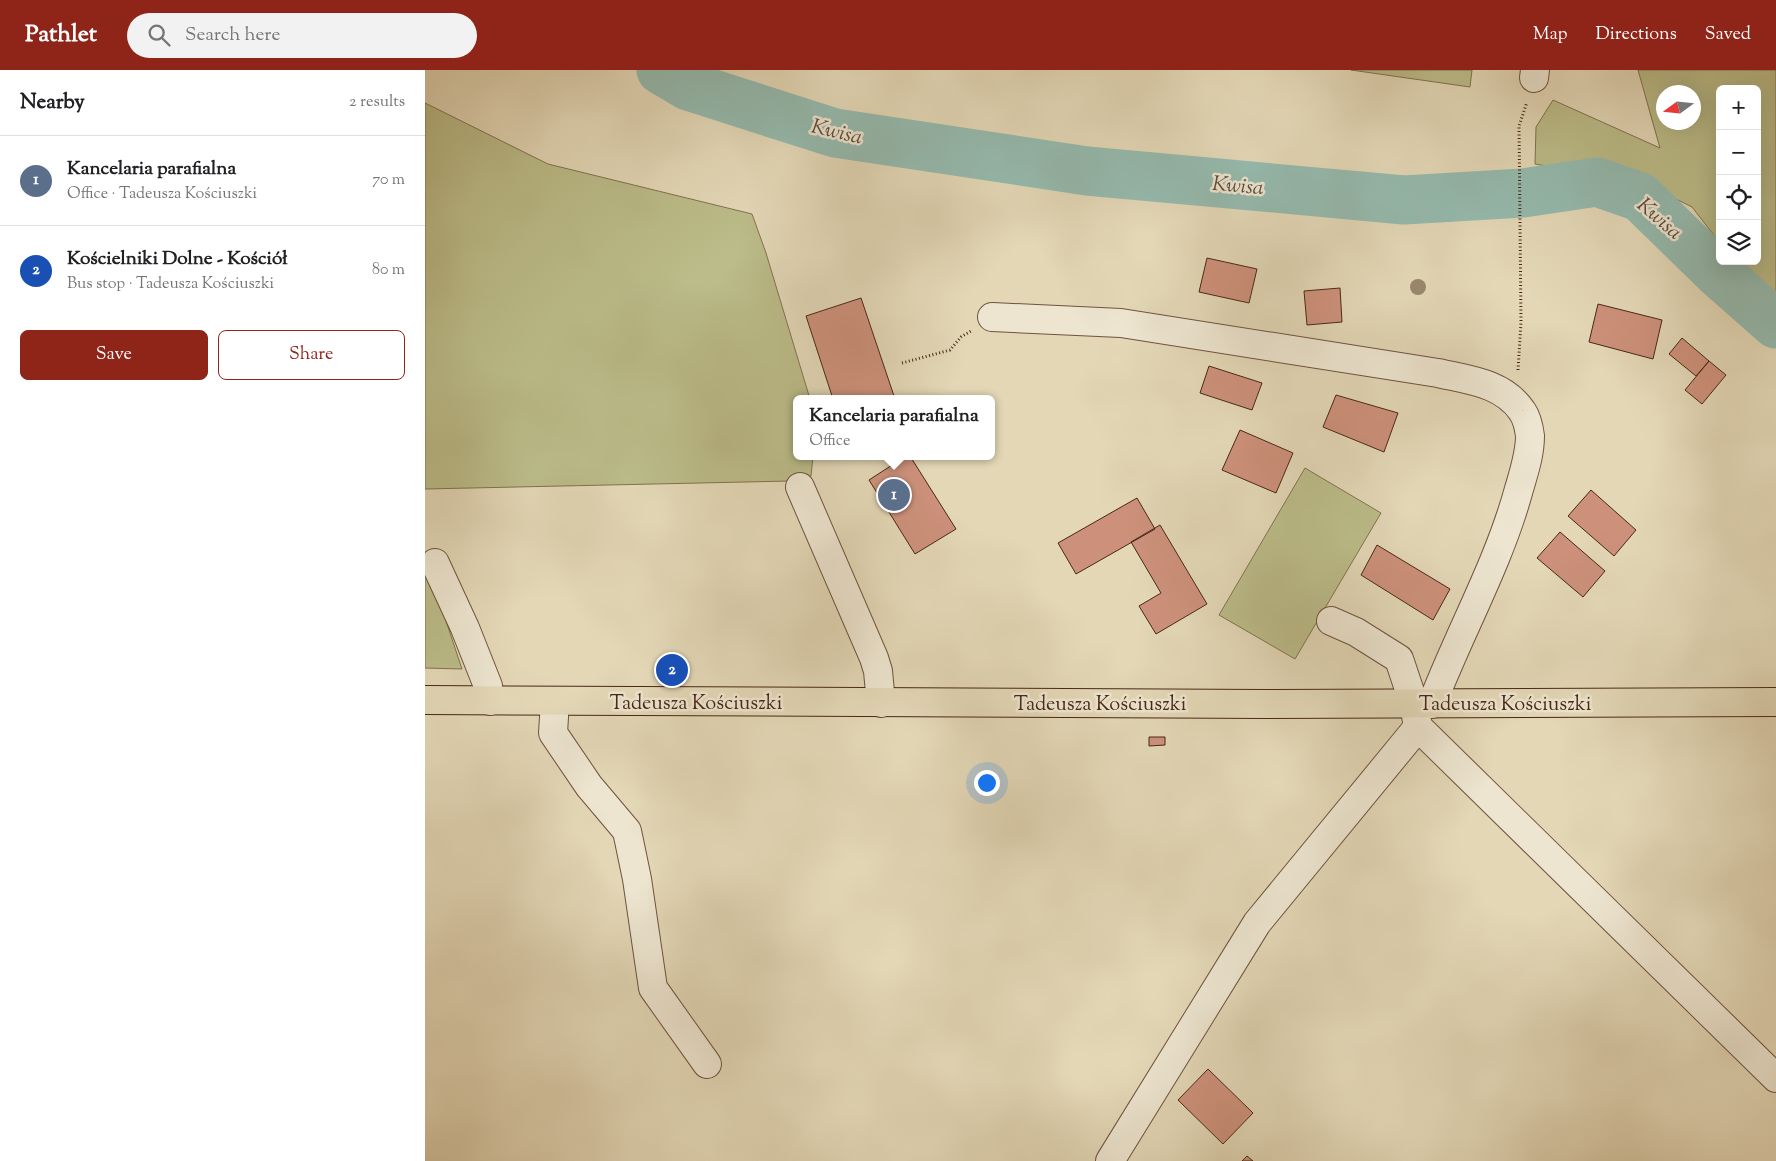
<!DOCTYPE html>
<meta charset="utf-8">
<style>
:root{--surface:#fff;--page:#f2f2f2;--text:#202124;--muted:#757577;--line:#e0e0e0;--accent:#8f2418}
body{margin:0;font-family:"Sorts Mill Goudy",serif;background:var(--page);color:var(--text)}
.controls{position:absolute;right:15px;top:15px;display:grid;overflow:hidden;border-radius:8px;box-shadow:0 5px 20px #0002}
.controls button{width:45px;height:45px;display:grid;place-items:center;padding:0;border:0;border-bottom:1px solid var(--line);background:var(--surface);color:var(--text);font:25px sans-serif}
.compass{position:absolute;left:1231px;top:15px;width:45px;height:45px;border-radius:50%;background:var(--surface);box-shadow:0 5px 20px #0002;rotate:255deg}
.you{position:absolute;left:561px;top:712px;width:18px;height:18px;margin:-12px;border:4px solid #fff;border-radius:50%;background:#1a73e8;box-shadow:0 0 0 8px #1a73e833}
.badge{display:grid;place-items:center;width:32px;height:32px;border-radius:50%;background:var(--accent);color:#fff;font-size:16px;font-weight:700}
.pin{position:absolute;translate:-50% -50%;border:2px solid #fff;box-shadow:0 1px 5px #0006}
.popup{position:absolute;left:368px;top:325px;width:202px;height:65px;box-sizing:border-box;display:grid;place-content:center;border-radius:8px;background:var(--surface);filter:drop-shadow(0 1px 4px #0005);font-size:16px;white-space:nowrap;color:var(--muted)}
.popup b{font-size:19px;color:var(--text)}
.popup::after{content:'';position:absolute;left:50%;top:100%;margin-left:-10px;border:10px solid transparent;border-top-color:var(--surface)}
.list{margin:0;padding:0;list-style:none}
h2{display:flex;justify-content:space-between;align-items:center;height:65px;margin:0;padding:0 20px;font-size:21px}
h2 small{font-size:16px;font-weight:400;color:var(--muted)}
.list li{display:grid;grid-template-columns:32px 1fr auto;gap:15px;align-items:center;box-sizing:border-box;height:90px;padding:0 20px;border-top:1px solid var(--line)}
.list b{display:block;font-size:19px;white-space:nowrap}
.list p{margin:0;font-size:16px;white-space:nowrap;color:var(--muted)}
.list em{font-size:16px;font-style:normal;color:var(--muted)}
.actions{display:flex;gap:10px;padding:15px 20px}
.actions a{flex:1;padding:11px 0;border:1px solid var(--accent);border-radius:8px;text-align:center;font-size:18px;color:var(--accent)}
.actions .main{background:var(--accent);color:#fff}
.icon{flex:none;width:28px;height:28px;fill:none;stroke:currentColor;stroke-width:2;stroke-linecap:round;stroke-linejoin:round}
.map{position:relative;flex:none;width:1351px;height:1091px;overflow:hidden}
header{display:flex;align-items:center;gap:30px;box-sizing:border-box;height:70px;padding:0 25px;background:var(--accent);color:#fff}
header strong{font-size:24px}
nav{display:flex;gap:28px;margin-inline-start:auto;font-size:18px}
.search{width:350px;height:45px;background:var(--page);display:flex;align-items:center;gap:12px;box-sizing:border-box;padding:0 18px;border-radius:28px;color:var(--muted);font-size:19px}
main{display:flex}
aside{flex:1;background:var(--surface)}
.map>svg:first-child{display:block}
</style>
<header>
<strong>Pathlet</strong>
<div class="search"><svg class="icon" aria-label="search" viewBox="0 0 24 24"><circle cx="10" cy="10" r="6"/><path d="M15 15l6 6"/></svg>Search here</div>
<nav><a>Map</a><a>Directions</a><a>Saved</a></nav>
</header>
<main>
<aside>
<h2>Nearby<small>2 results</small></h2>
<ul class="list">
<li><span class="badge" style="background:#5c6f8a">1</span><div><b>Kancelaria parafialna</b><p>Office · Tadeusza Kościuszki</p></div><em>70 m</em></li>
<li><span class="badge" style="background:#1a4fb4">2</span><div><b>Kościelniki Dolne - Kościół</b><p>Bus stop · Tadeusza Kościuszki</p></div><em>80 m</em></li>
</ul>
<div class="actions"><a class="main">Save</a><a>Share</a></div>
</aside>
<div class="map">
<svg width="1351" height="1091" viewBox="0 0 1351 1091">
<rect width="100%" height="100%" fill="#e3d7b6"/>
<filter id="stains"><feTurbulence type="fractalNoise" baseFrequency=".004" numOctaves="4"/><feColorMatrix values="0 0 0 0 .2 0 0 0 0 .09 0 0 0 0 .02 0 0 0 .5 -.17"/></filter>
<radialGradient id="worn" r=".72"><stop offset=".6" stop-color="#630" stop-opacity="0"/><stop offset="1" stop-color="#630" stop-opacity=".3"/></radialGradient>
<path fill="#bbbc89" stroke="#827250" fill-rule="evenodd" d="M926,0H1047L1045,17Z
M1213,0H1351V227L1339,215L1331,223L1308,191H1332V19H1295V173L1267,137L1219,113L1110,94L1111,57L1128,30L1235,78ZM1238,22H1268V52H1238Z
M0,33L123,94L327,144L341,183L385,329H372V386H388L386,406L366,411L0,419Z
M880,398L956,443L870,589L794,545Z
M0,488L37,599L0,598Z"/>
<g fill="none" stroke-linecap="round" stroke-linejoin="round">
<path stroke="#95baae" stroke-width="49" d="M236,0L263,16L410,63L662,101L979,130L1098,123L1172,112L1215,127L1292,202L1351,254"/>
</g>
<path fill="#cd917b" stroke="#482716" d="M782,188L832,199L824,233L774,222Z
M915,218L917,252L882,255L879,221Z
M436,228L469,326L460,329H408L381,246Z
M1173,234L1237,250L1228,289L1164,272Z
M1257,268L1284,291L1271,306L1244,284Z
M1284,291L1301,305L1277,334L1260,320Z
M784,296L837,313L827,340L775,323Z
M911,325L973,343L959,382L898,357Z
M815,360L868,383L851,423L797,400Z
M481,386H485L531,459L490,484L444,410Z
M1166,420L1211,460L1189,486L1143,446Z
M712,428L730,459L651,504L633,473Z
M735,455L782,534L731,564L714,536L736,523L706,472Z
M1135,462L1180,501L1158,527L1112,488Z
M952,475L1025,519L1008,550L936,505Z
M242,592H253V598H242Z
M724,667H740V675L724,676Z
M783,999L828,1043L798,1074L753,1030Z
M822,1086L828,1091H817Z"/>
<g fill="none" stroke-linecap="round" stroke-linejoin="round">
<defs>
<path id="minor" d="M1109,8L1110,0
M567,247L696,253L1013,303C1044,310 1078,313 1097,341C1102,348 1104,358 1105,366C1105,384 1099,402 1094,419C1074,493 1035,561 1007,634
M375,417L449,588L453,601L456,633
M10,493L40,558L63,616L65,631
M906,551L931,562L974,589L989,634L993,657L1351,1008
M130,631L128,663L164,716L202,761L212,809L228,918L282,994
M685,1091L832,853L993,657"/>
<path id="major" d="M0,630L841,634L1351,632"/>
</defs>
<use href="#minor" stroke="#6f533e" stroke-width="30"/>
<use href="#major" stroke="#482716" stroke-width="30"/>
<path stroke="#482716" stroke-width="3" stroke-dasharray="1 2.5" stroke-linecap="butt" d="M477,293L525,280L536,267L546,261
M1093,300L1096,252L1094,56L1102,32"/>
<use href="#minor" stroke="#ede5d0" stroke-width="28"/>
<use href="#major" stroke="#e3d7b6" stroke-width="28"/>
</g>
<circle fill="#9a876b" cx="993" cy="217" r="8"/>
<g text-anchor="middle" stroke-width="5" stroke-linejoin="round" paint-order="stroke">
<g font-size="20" fill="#482716" stroke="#ede5d0">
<text x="271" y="639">Tadeusza Kościuszki</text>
<text x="675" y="640">Tadeusza Kościuszki</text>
<text x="1080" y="640">Tadeusza Kościuszki</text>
</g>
<g font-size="21" font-style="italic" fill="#5b4c3c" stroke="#ede5d0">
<text transform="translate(412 61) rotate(13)" y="7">Kwisa</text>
<text transform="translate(813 115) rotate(5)" y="7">Kwisa</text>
<text transform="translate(1235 148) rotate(41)" y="7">Kwisa</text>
</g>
</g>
<rect width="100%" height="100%" filter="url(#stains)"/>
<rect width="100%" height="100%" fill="url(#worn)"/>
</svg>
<div class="controls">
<button>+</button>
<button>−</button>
<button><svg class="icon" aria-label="locate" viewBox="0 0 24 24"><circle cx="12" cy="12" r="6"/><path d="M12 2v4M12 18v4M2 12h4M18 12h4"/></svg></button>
<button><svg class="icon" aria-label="layers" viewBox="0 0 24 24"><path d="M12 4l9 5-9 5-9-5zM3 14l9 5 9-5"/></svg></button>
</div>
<svg class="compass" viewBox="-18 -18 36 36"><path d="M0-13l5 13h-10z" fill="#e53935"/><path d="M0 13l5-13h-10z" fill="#757577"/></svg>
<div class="you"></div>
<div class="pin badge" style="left:469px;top:425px;background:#5c6f8a">1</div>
<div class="popup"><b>Kancelaria parafialna</b>Office</div>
<div class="pin badge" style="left:247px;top:600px;background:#1a4fb4">2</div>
</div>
</main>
